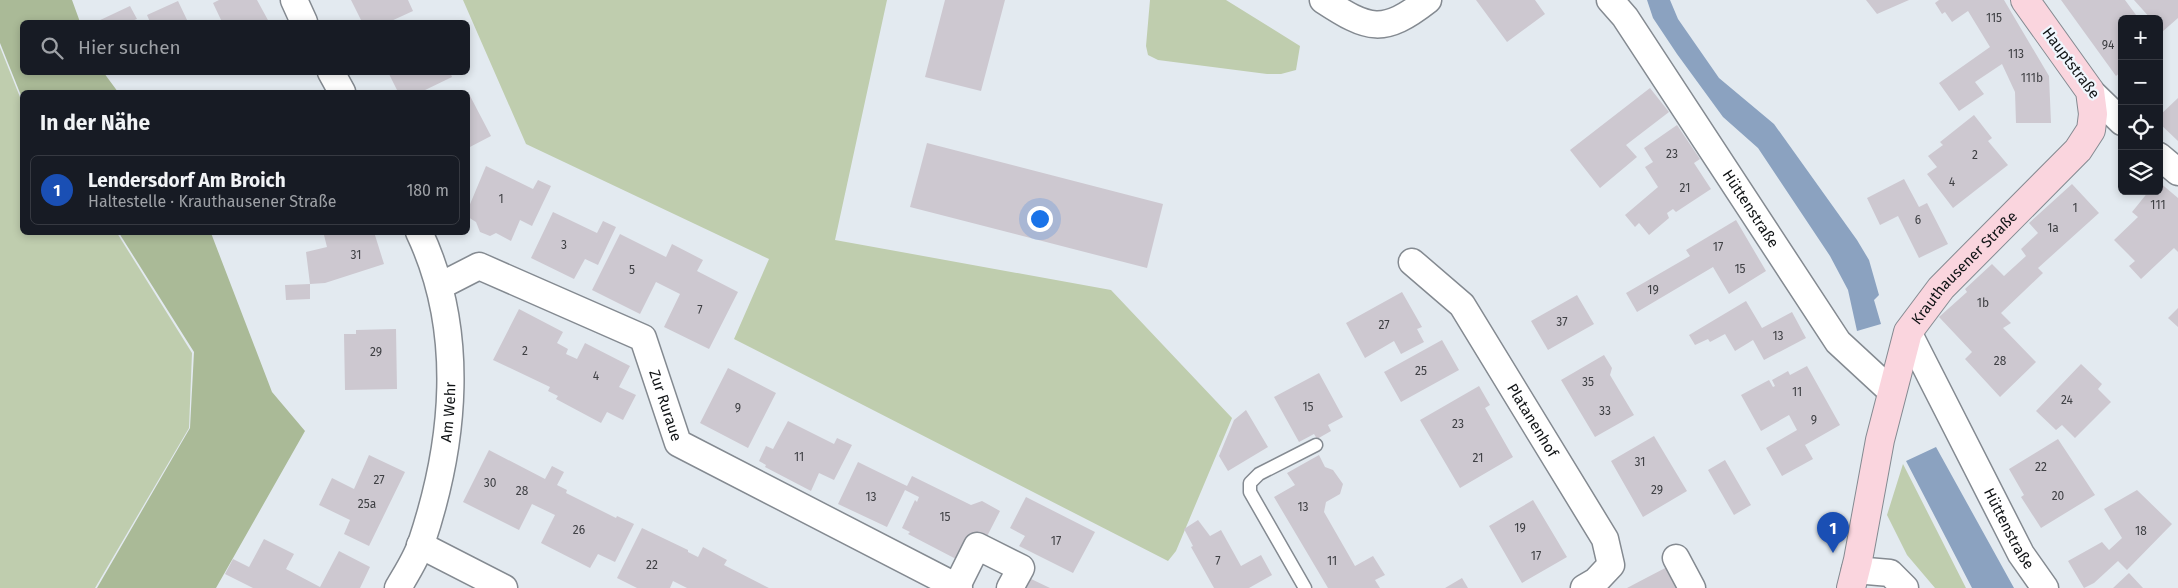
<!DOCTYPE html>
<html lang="de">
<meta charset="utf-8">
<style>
:root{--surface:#171b24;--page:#242831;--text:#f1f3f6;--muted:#9ea1a6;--line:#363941;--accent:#508620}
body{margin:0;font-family:"Fira Sans",sans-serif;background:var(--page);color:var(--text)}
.controls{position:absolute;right:15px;top:15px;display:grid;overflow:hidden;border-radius:8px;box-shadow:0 2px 8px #0003}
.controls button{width:45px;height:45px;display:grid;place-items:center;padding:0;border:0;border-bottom:1px solid var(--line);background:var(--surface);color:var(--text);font:25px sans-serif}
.you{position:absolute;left:1039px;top:218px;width:18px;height:18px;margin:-12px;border:4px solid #fff;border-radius:50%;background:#1a73e8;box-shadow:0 0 0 8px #1a73e833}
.badge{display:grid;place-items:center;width:32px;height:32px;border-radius:50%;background:var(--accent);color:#fff;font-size:16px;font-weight:700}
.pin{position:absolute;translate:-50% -41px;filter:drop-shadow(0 1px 2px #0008)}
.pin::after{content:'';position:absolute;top:26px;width:18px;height:15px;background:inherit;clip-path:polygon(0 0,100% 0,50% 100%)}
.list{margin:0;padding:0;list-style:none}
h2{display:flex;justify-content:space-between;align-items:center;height:65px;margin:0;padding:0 20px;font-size:21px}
h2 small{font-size:16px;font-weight:400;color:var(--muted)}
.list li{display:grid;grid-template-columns:32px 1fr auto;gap:15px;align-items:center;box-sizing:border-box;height:70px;margin:0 10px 10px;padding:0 10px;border:1px solid var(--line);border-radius:8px}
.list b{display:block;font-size:19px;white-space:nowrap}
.list p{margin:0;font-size:16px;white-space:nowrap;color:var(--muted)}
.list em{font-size:16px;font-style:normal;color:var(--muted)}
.icon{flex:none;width:28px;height:28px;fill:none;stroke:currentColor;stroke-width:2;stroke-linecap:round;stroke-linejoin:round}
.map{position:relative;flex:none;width:2178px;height:588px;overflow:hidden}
.search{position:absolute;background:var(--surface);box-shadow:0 2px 8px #0003;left:20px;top:20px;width:450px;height:55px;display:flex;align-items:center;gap:12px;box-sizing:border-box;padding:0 18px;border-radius:8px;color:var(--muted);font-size:19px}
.panel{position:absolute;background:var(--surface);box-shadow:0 2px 8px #0003;left:20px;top:90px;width:450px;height:145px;border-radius:8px}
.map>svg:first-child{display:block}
</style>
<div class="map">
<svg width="2178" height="588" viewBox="0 0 2178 588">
<rect width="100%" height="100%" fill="#e3eaf0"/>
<path fill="#bfcdae" d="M463,0H887L835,240L1111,290L1232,418L1176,551L1168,561L734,339L769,259L526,144Z
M1150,0H1226L1300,46L1296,70L1281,74H1267L1158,60L1148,55L1146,46Z
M0,47L22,102V232L117,233L192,353L189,428L95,588H0Z
M1903,464L1966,588H1935L1907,555L1887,515Z"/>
<path fill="#aaba97" d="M0,0H72L80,22H22V72L104,73L118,92H22V98L0,43Z
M119,233H211L272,392L305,431L216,588H97L190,428L194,352Z"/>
<path fill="#8ba2c0" d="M1647,0H1670L1678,19L1719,78L1774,124L1857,240L1869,260L1879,295L1874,300L1881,324L1857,331L1848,290L1830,256L1758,148L1723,117L1677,54L1653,18Z
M1936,447L2014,588H1972L1906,461Z"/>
<path fill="#cdc8d0" d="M219,0H257L269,22H222L213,3Z
M351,0H408L413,11L389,22H362Z
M945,0H1005L981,91L925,77Z
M1476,0H1535L1545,14L1507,42Z
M1866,0H1909L1877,14Z
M1939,0H2004L2049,76L2051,123H2016L2015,92L2002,64L1975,82L1984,94L1959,111L1939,83L1990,47L1968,11L1952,22L1945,12L1942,14L1935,3Z
M2061,0H2125L2139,19H2122V71L2116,76Z
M2134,0H2178V18L2162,32L2159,28V19H2151Z
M178,1L188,22H150L147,15Z
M130,6L137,19L129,22H96Z
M388,72H450L452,77L421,92H398Z
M1650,88L1669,112L1626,145L1637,157L1600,188L1570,150Z
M468,94H469L491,136L468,148Z
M2178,98V141L2159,123V116Z
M1974,115L1992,138L1988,141L2008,165L1953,208L1927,174L1937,167L1928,156L1943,145L1940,142Z
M1677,125L1700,159L1694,163L1711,189L1676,212L1673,209L1667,213L1669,218L1649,235L1639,223L1635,227L1625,215L1658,187L1645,167L1653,162L1644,148Z
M927,143L1163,204L1147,268L910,207Z
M486,166L533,189L538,180L551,186L532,226L520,220L511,241L496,233L490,236L480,232L476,222L468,217V209Z
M1904,179L1919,207L1927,203L1948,244L1919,258L1898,216L1880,225L1867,198Z
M2159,182L2178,198V252L2174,248L2141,279L2129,266L2135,261L2114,240L2138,217L2132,212L2149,191H2159Z
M2072,184L2099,213L2038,268L2043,273L2001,313L2011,323L2003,328L2036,362L2000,397L1965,359L1972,352L1939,317L1967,292L1965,289L1992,264L2004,276L2026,256L2021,249L2038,233L2029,223Z
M553,212L597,233L603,221L616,227L598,265L585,259L574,279L531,258Z
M1736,220L1766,271L1729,294L1713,267L1637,312L1626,293L1690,256L1686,250Z
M332,232H374L384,264L325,283L310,284L306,252L327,247L324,235Z
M620,234L666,257L672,244L703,260L697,271L738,292L709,349L664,327L680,294L656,282L640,314L592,290Z
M310,284V299L286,300L285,285Z
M1402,292L1422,327L1417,329L1424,342L1401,354L1394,341L1365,358L1346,323Z
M1577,295L1594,324L1548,350L1531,321Z
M1746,301L1762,328L1792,312L1806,338L1764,360L1753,340L1735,351L1725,334L1710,342L1708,339L1695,345L1689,335Z
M2178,308V327L2168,318Z
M519,309L563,332L557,343L568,349L566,354L577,359L585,343L630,366L619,387L636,395L623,420L607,412L601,423L556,399L558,396L548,391L550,387L493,360Z
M396,329L397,389L345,390L344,334H356V330Z
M1442,340L1459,370L1401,402L1384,372Z
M1604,355L1612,368L1610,375L1634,415L1595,437L1561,380Z
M2081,364L2102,384L2098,389L2111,402L2075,438L2062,425L2056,430L2036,411Z
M1807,366L1840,425L1805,445L1813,459L1782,476L1766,448L1797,430L1789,415L1761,431L1741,395L1769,380L1773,387L1775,386L1772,380L1788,371L1790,375Z
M728,368L776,393L748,448L700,423Z
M1319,373L1343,417L1328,425L1331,431L1317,439L1314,434L1299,442L1274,397Z
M1479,386L1490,405L1485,408L1513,457L1460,488L1420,420Z
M1246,410L1268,447L1228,471L1219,456L1234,420Z
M788,421L834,444L837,438L852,445L834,480L819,473L811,491L765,467L766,465L759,461L766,446L773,449Z
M1654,436L1687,491L1643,517L1611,461Z
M2058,439L2095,495L2041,528L2021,497L2024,495L2009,469Z
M489,450L545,479L552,466L564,472L557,485L567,490L566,493L616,518L617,516L634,524L615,562L598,554L590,568L541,543L555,515L532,504L519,530L463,502Z
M369,455L405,472L369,546L344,534L350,520L319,505L332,478L354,489Z
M1319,455L1325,467L1333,470L1343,484L1340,494L1326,502L1324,512L1355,566L1373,556L1385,575L1375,580L1380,588H1328L1274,497L1295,485L1287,473Z
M1725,460L1751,505L1734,515L1708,470Z
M858,462L907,486L912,476L971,505L982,501L1000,511L982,546L956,559L908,534L910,532L902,528L915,500L917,502L919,497L905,490L887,527L838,504Z
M2137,490L2172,524L2127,570L2118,561L2094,583L2084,588L2068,561L2102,542L2109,550L2122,538L2104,509Z
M1026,497L1095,532L1073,573L1019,546L1025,536L1010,528Z
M1533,500L1567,557L1522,583L1489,526Z
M1198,520L1210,536L1221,530L1241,566L1261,555L1272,575L1249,588H1214L1191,547L1193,546L1184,529Z
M642,528L688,550V552L698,557L703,547L727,560L724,565L769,588H687L673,581L670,588H637L617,578Z
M264,539L294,554L286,569L320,587L339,551L370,567L360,588H253L225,574L233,559L249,567Z
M1671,565L1678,588H1627L1646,578Z
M2129,573L2143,588H2113Z
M1029,578L1050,588H1024Z
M1462,578L1468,588H1445Z"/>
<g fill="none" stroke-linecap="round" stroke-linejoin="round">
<defs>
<path id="lane" d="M1305,588L1250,492V483L1259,474L1316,445"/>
<g id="street">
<path d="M294,0L304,22"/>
<path d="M1323,0C1369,30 1383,35 1428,0"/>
<path id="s1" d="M1610,0L1625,17L1838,342L1891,391"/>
<path d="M331,72L342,92"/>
<path d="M2090,91L2122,122"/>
<path d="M2159,156L2178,172"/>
<path id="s2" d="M1412,262L1462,305L1605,539L1611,565L1596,581L1584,588"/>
<path id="s3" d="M440,286L479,266L643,338L678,443L959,588"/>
<path id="s4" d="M1908,332L2021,554L2045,588"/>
<path d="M420,545L504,588"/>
<path d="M1676,558L1692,588"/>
<path d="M1855,570L1890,573L1905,588"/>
<path id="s5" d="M398,588C406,574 416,559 421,544C455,443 466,331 419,232"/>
<path d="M956,588L977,546L1021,568L1010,588"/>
</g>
<g id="secondary">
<path id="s6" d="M1851,588L1858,560L1880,440L1908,332L1941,288L2078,150L2091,130L2093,114L2090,91L2025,0"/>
</g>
</defs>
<use href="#lane" stroke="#848a91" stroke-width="15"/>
<use href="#street" stroke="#848a91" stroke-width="29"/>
<use href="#secondary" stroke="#848a91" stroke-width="30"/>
<use href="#lane" stroke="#fff" stroke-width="12"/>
<use href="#street" stroke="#fff" stroke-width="26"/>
<use href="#secondary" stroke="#fad5de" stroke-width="28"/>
</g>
<g text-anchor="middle" stroke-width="4.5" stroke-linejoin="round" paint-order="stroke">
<g font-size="12" fill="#3f4044">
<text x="1994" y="22">115</text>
<text x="2108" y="49">94</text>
<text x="2016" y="58">113</text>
<text x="2032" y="82">111b</text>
<text x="1672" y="158">23</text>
<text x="1975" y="159">2</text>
<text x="1952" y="186">4</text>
<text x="1685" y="192">21</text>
<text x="501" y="203">1</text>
<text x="2158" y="209">111</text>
<text x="2075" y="212">1</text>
<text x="1918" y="224">6</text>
<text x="2053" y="232">1a</text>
<text x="564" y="249">3</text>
<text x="1718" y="251">17</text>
<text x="356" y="259">31</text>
<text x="1740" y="273">15</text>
<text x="632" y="274">5</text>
<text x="1653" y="294">19</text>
<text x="1983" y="307">1b</text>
<text x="700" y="314">7</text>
<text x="1562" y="326">37</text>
<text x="1384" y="329">27</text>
<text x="1778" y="340">13</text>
<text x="525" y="355">2</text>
<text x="376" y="356">29</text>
<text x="2000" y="365">28</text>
<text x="1421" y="375">25</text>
<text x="596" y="380">4</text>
<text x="1588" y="386">35</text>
<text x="1797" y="396">11</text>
<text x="2067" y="404">24</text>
<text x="1308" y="411">15</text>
<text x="738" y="412">9</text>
<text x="1605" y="415">33</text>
<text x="1814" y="424">9</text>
<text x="1458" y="428">23</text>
<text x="799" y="461">11</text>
<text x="1478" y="462">21</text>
<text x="1640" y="466">31</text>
<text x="2041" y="471">22</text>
<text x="379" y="484">27</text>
<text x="490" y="487">30</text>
<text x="1657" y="494">29</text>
<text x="522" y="495">28</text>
<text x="2058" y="500">20</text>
<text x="871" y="501">13</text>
<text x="367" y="508">25a</text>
<text x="1303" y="511">13</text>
<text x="945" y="521">15</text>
<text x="1520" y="532">19</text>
<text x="579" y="534">26</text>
<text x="2141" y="535">18</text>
<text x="1056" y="545">17</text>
<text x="1536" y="560">17</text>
<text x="1218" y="565">7</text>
<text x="1332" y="565">11</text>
<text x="652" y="569">22</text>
</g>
<g font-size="15" fill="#101315" stroke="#f0f7fe">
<text transform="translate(2071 63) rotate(53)" y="5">Hauptstraße</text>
<text dy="5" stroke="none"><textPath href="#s1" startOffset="252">Hüttenstraße</textPath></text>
<text dy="5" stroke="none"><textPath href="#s6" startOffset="348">Krauthausener Straße</textPath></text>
<text dy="5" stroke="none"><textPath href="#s3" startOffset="294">Zur Ruraue</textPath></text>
<text dy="5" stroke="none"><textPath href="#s5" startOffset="185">Am Wehr</textPath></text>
<text dy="5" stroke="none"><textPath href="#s2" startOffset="201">Platanenhof</textPath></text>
<text dy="5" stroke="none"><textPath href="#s4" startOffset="221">Hüttenstraße</textPath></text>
</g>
</g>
</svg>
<div class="controls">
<button>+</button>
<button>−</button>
<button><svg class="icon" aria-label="locate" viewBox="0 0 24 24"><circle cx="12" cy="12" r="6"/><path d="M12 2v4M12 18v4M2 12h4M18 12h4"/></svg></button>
<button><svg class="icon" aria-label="layers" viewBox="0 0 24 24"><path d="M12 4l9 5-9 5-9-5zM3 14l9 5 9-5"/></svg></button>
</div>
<div class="you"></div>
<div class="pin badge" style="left:1833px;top:553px;background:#1a4fb4">1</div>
<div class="search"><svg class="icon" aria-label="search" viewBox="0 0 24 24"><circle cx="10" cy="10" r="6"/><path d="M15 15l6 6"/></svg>Hier suchen</div>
<section class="panel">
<h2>In der Nähe<small></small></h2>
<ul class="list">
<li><span class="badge" style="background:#1a4fb4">1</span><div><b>Lendersdorf Am Broich</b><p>Haltestelle · Krauthausener Straße</p></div><em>180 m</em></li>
</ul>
</section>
</div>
